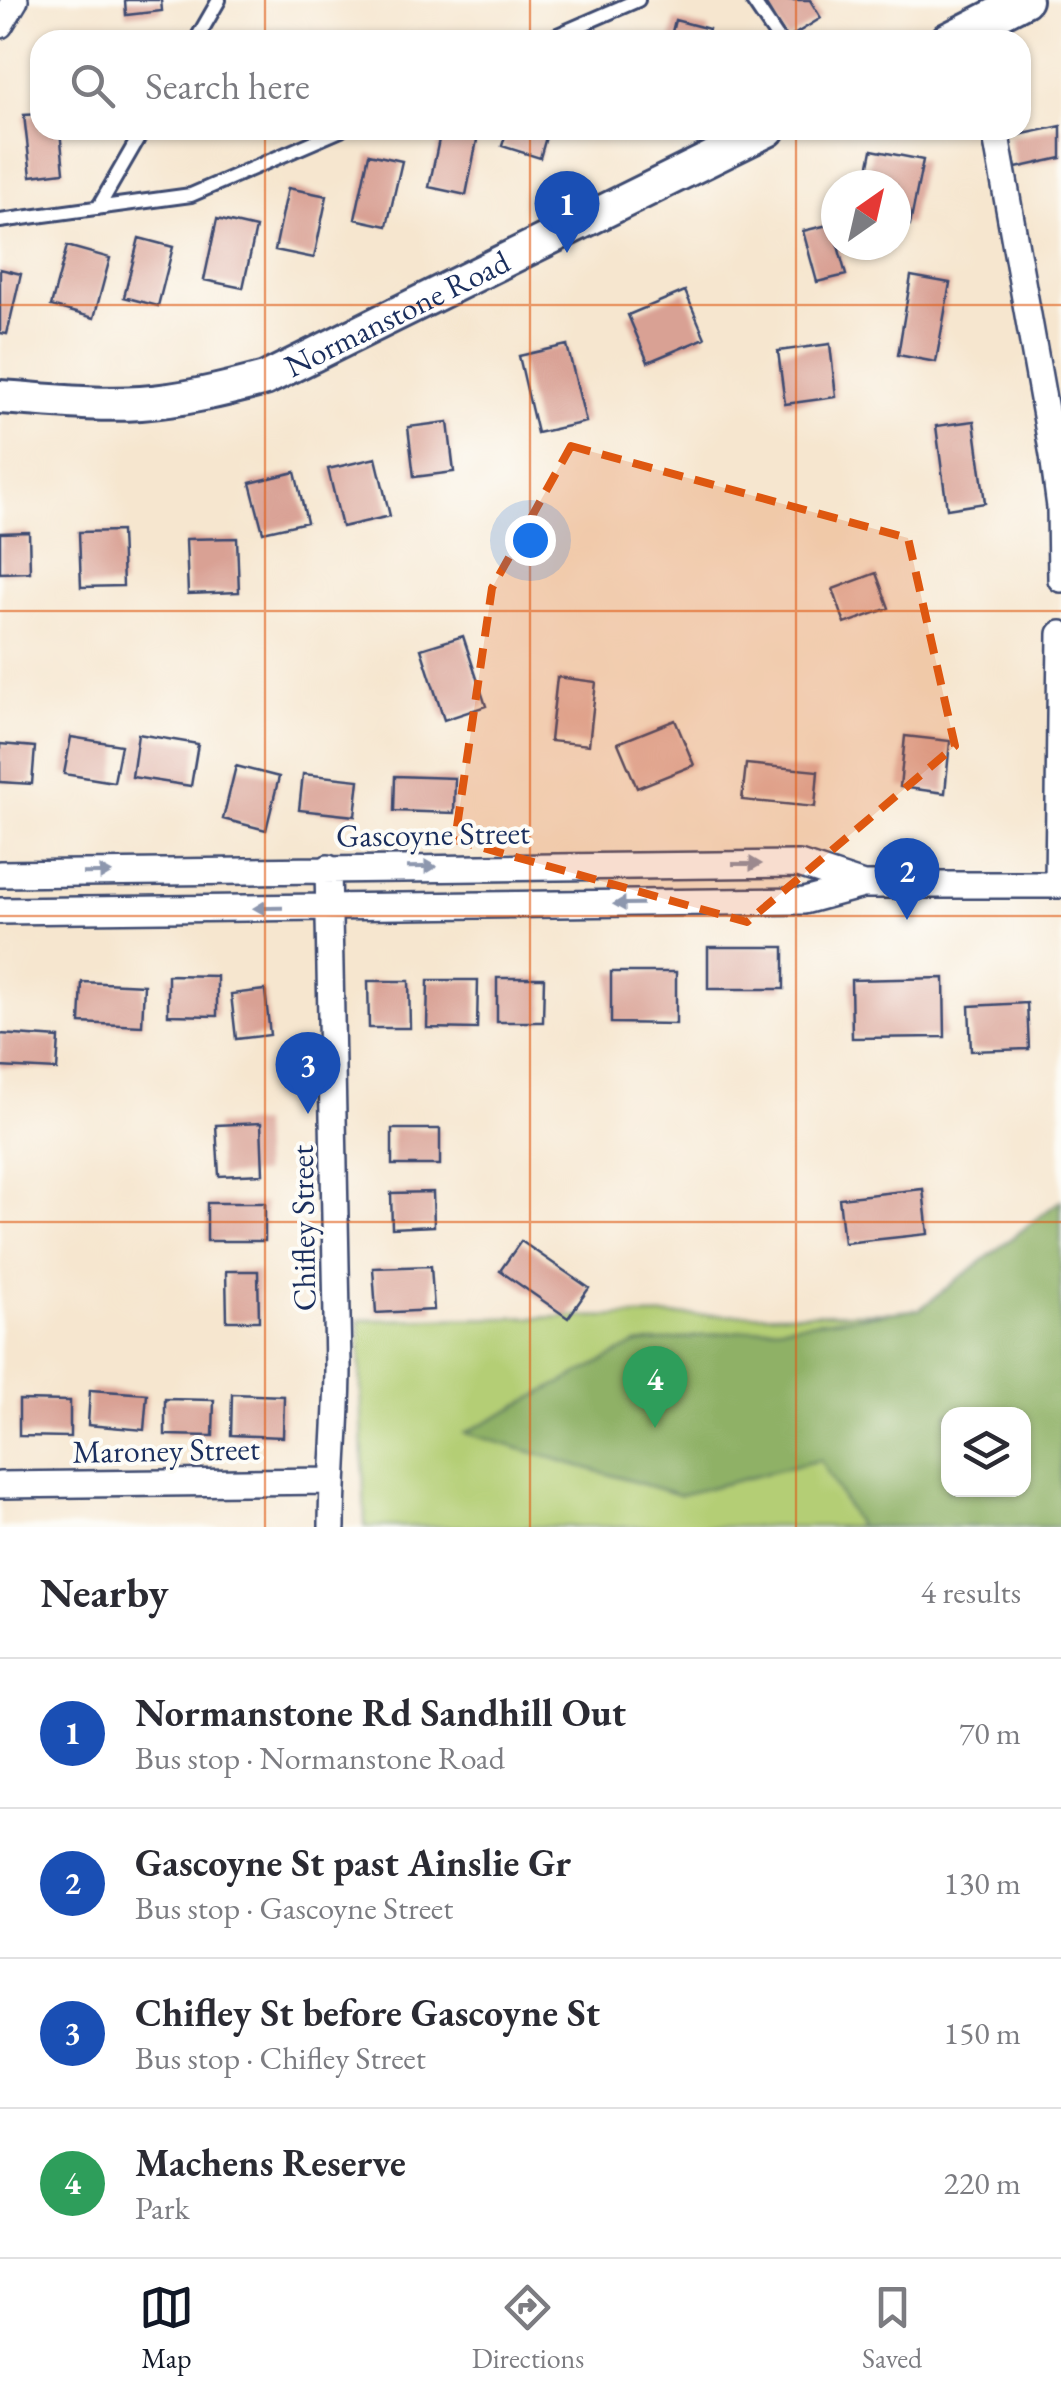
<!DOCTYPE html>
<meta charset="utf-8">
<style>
:root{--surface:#fff;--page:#f7f7f7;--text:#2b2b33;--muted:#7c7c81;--line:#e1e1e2;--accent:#111827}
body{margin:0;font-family:"EB Garamond",serif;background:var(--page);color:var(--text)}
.controls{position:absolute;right:30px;bottom:30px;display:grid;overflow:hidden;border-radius:20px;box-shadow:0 2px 8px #0004}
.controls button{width:90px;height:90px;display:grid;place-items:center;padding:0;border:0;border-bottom:2px solid var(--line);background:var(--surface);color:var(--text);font:50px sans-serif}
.compass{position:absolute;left:821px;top:170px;width:90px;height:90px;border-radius:50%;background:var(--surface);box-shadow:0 2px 8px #0004;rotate:34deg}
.you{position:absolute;left:530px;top:540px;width:35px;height:35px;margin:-25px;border:8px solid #fff;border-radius:50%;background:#1a73e8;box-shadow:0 0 0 15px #1a73e833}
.badge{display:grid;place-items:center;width:65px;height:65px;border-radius:50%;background:var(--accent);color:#fff;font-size:32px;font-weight:700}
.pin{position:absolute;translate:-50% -82px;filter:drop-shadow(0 2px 5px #0008)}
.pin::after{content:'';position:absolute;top:52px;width:35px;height:30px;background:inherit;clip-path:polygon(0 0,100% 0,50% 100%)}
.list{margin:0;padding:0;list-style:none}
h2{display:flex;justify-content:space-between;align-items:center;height:130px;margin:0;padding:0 40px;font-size:42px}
h2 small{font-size:32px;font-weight:400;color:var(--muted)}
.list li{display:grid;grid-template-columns:65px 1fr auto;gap:30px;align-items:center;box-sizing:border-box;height:150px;padding:0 40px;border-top:2px solid var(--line)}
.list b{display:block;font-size:38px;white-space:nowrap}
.list p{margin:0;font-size:32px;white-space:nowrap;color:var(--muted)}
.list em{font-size:32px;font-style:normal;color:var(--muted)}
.icon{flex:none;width:55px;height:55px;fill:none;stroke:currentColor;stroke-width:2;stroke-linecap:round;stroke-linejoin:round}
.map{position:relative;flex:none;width:1061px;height:1527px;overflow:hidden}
.search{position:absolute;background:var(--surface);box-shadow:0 2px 8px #0004;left:30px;right:30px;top:30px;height:110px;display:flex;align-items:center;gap:25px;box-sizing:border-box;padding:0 35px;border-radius:30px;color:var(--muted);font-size:38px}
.sheet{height:730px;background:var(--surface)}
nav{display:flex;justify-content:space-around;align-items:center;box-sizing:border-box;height:140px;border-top:2px solid var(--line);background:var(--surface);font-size:28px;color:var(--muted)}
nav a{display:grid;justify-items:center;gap:5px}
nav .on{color:var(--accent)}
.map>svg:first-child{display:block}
</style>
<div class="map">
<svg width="1061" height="1527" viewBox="0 0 1061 1527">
<rect width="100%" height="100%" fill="#fdfcf7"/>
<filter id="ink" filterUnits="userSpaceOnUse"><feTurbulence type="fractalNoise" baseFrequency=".01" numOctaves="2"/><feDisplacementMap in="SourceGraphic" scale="20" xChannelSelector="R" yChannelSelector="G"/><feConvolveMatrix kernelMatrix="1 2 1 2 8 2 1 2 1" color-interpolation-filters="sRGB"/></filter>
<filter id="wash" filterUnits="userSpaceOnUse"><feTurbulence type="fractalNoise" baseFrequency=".0048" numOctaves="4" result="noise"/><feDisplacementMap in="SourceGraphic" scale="40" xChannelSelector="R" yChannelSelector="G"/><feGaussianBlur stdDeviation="2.25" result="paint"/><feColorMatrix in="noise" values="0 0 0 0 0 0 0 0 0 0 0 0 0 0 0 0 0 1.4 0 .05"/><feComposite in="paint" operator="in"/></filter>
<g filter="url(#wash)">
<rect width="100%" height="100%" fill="#f6e6cf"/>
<path fill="#b4ce74" stroke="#687e69" stroke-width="2.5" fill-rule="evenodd" d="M1061,1310V1527H365L359,1320ZM948,1414H1024V1490H948Z"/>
<path fill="#8fb166" stroke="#557062" stroke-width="2.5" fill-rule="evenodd" d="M1061,1200V1527H859L820,1460L680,1495L465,1433L636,1344L920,1309ZM948,1414H1024V1490H948Z"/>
<g id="blocks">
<path fill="#d9a194" d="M125,0H161L162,11L126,15Z
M763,0H810L821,18L787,39Z
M675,20L709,29L707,40H670Z
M112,35V40H71V37Z
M40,114V130H60L64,172L31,176L24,115Z
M1061,126V158L1016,168L1009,137Z
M441,130H479L466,195L429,187Z
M507,130H548L540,158L502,146Z
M872,150L923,160L910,225L896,222V185H865Z
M369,154L402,161L387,226L355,219Z
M288,188L327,196L314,258L275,250Z
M217,219L256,228L243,288L204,280Z
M832,224L846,275L817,282L803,231Z
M139,238L173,247L158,306L124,297Z
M67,246L110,258L94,318L51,306Z
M0,269L21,274L7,334L0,333Z
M911,276L950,283L936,362L898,355Z
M685,291L705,338L648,362L628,315Z
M830,344L836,397L785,404L778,351Z
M567,345L586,422L537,433L519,356Z
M974,421L985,503L947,509L936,426Z
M448,422L454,472L414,477L408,427Z
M376,458L390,516L342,527L328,469Z
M295,472L307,522L263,532L250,483Z
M121,531L123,586L81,587L79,532Z
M29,532L30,572L0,573V533Z
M237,538L239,592L188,594L186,539Z
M876,573L889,608L845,624L833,589Z
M463,636L486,706L444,720L421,649Z
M557,677L596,682L589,745L550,741Z
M675,720L694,765L637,788L618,743Z
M138,734L198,744L191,786L132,777Z
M905,736L950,741L945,793L900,787Z
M71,737L121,745L114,782L64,774Z
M0,744L35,747L32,784L0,782Z
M746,764L818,771L815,807L742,800Z
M236,766L279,777L266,830L223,819Z
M303,774L359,780L355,816L299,810Z
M395,776L455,778L454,813L394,811Z
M708,947H784V989H708Z
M611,972H676V1024L611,1023Z
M168,975L217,976V1016L168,1015Z
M497,978H544L543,1022H497Z
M944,978L945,1037L852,1038L851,980Z
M428,980H478L477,1029L427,1028Z
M368,981H409L410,1028H369Z
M82,982L144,985L142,1026L80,1023Z
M265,990L270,1035L236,1039L231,994Z
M1027,1003L1029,1049L971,1051L969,1006Z
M0,1034L59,1038L57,1070L0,1067Z
M261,1123L263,1174L219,1176L216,1125Z
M392,1129H440V1165H392Z
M923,1189L928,1234L844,1243L839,1198Z
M433,1192L434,1226L392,1228L391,1193Z
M207,1203H265V1241H207Z
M521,1241L589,1288L568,1318L500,1271Z
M431,1266L434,1310L376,1313L373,1268Z
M226,1271H258L259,1321H227Z
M90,1390L147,1394L144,1430L88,1425Z
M232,1394L284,1396L283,1437L231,1435Z
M165,1399L214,1400L213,1436L165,1435Z
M19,1400L70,1401V1437L19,1436Z"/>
</g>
</g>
<g filter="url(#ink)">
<use href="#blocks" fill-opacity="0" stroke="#3c4a6f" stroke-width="2.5"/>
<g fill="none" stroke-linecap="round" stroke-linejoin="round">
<defs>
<path id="service" d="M752,0L779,40
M196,40L219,0
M546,40L638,0
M98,208L143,130
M0,221L191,195L341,130"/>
<path id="minor" d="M0,25L15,0
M995,130L1053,455L1060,507L1061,579
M328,868L338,1366C338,1420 332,1473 332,1527
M0,874L799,864L863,885
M1058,885L1061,634
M0,911L804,901L863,885H1061
M0,1485L332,1481"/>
<g id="tertiary">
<path d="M947,40L1025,0"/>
<path id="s1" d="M0,397C47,400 94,406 141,403C183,400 224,390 265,379L768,130"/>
</g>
</defs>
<use href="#service" stroke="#3c4a6f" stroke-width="18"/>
<use href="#minor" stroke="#3c4a6f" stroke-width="30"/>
<use href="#tertiary" stroke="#3c4a6f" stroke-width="38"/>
<use href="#service" stroke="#fff" stroke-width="12"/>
<use href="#minor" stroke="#fff" stroke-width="25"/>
<use href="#tertiary" stroke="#fff" stroke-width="32"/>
</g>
<defs><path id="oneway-solid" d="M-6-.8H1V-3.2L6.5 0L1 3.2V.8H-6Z" transform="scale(2.5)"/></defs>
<g fill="#8d97ae">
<use href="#oneway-solid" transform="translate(747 864)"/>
<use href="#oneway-solid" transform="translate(422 867) rotate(-1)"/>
<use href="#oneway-solid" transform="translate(97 873) rotate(-1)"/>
<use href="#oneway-solid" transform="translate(628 904) rotate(179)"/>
<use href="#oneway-solid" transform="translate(268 908) rotate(179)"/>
</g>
</g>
<path fill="#de5710" fill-opacity="0.2" stroke="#de5710" stroke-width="8" stroke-dasharray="20 12" stroke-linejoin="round" d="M571,446L908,538L955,746L747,922L455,840L492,588Z"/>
<path fill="none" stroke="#de5710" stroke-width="2.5" stroke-opacity="0.55" d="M265,0V40M530,0V40M796,0V40M265,130V1527M530,130V1527M796,130V1527M0,305H1061M0,611H1061M0,916H1061M0,1222H1061"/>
<g text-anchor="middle" stroke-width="8" stroke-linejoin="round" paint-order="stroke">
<g font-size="32" fill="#1b2f5e" stroke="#fdfcf7">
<text dy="11" stroke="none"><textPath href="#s1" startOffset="415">Normanstone Road</textPath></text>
<text transform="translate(433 834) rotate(-1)" y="11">Gascoyne Street</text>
<text transform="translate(303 1228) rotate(-91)" y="11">Chifley Street</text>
<text transform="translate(166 1450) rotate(-1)" y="11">Maroney Street</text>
</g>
</g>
</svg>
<div class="controls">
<button><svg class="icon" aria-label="layers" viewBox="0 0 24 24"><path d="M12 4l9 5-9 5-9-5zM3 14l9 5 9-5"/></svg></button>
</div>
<svg class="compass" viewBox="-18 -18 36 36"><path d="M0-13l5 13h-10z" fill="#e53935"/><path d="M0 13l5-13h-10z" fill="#7c7c81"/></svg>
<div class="you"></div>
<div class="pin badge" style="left:567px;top:253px;background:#1a4fb4">1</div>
<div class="pin badge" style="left:907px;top:920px;background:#1a4fb4">2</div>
<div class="pin badge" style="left:308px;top:1114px;background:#1a4fb4">3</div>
<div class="pin badge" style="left:655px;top:1428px;background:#2e9e5b">4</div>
<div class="search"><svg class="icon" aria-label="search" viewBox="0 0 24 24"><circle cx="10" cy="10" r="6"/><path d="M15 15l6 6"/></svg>Search here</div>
</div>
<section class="sheet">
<h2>Nearby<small>4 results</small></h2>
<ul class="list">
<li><span class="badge" style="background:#1a4fb4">1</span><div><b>Normanstone Rd Sandhill Out</b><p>Bus stop · Normanstone Road</p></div><em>70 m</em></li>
<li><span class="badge" style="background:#1a4fb4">2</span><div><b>Gascoyne St past Ainslie Gr</b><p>Bus stop · Gascoyne Street</p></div><em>130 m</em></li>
<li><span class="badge" style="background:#1a4fb4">3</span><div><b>Chifley St before Gascoyne St</b><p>Bus stop · Chifley Street</p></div><em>150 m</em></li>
<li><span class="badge" style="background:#2e9e5b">4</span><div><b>Machens Reserve</b><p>Park</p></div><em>220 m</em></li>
</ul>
</section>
<nav>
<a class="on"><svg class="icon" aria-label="map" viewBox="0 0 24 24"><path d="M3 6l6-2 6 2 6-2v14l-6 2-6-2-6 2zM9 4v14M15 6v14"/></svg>Map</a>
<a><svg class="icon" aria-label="directions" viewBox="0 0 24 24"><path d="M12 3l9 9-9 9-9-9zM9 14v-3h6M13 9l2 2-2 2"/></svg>Directions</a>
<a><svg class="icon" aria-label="saved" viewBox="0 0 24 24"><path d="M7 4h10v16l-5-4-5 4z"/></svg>Saved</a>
</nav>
